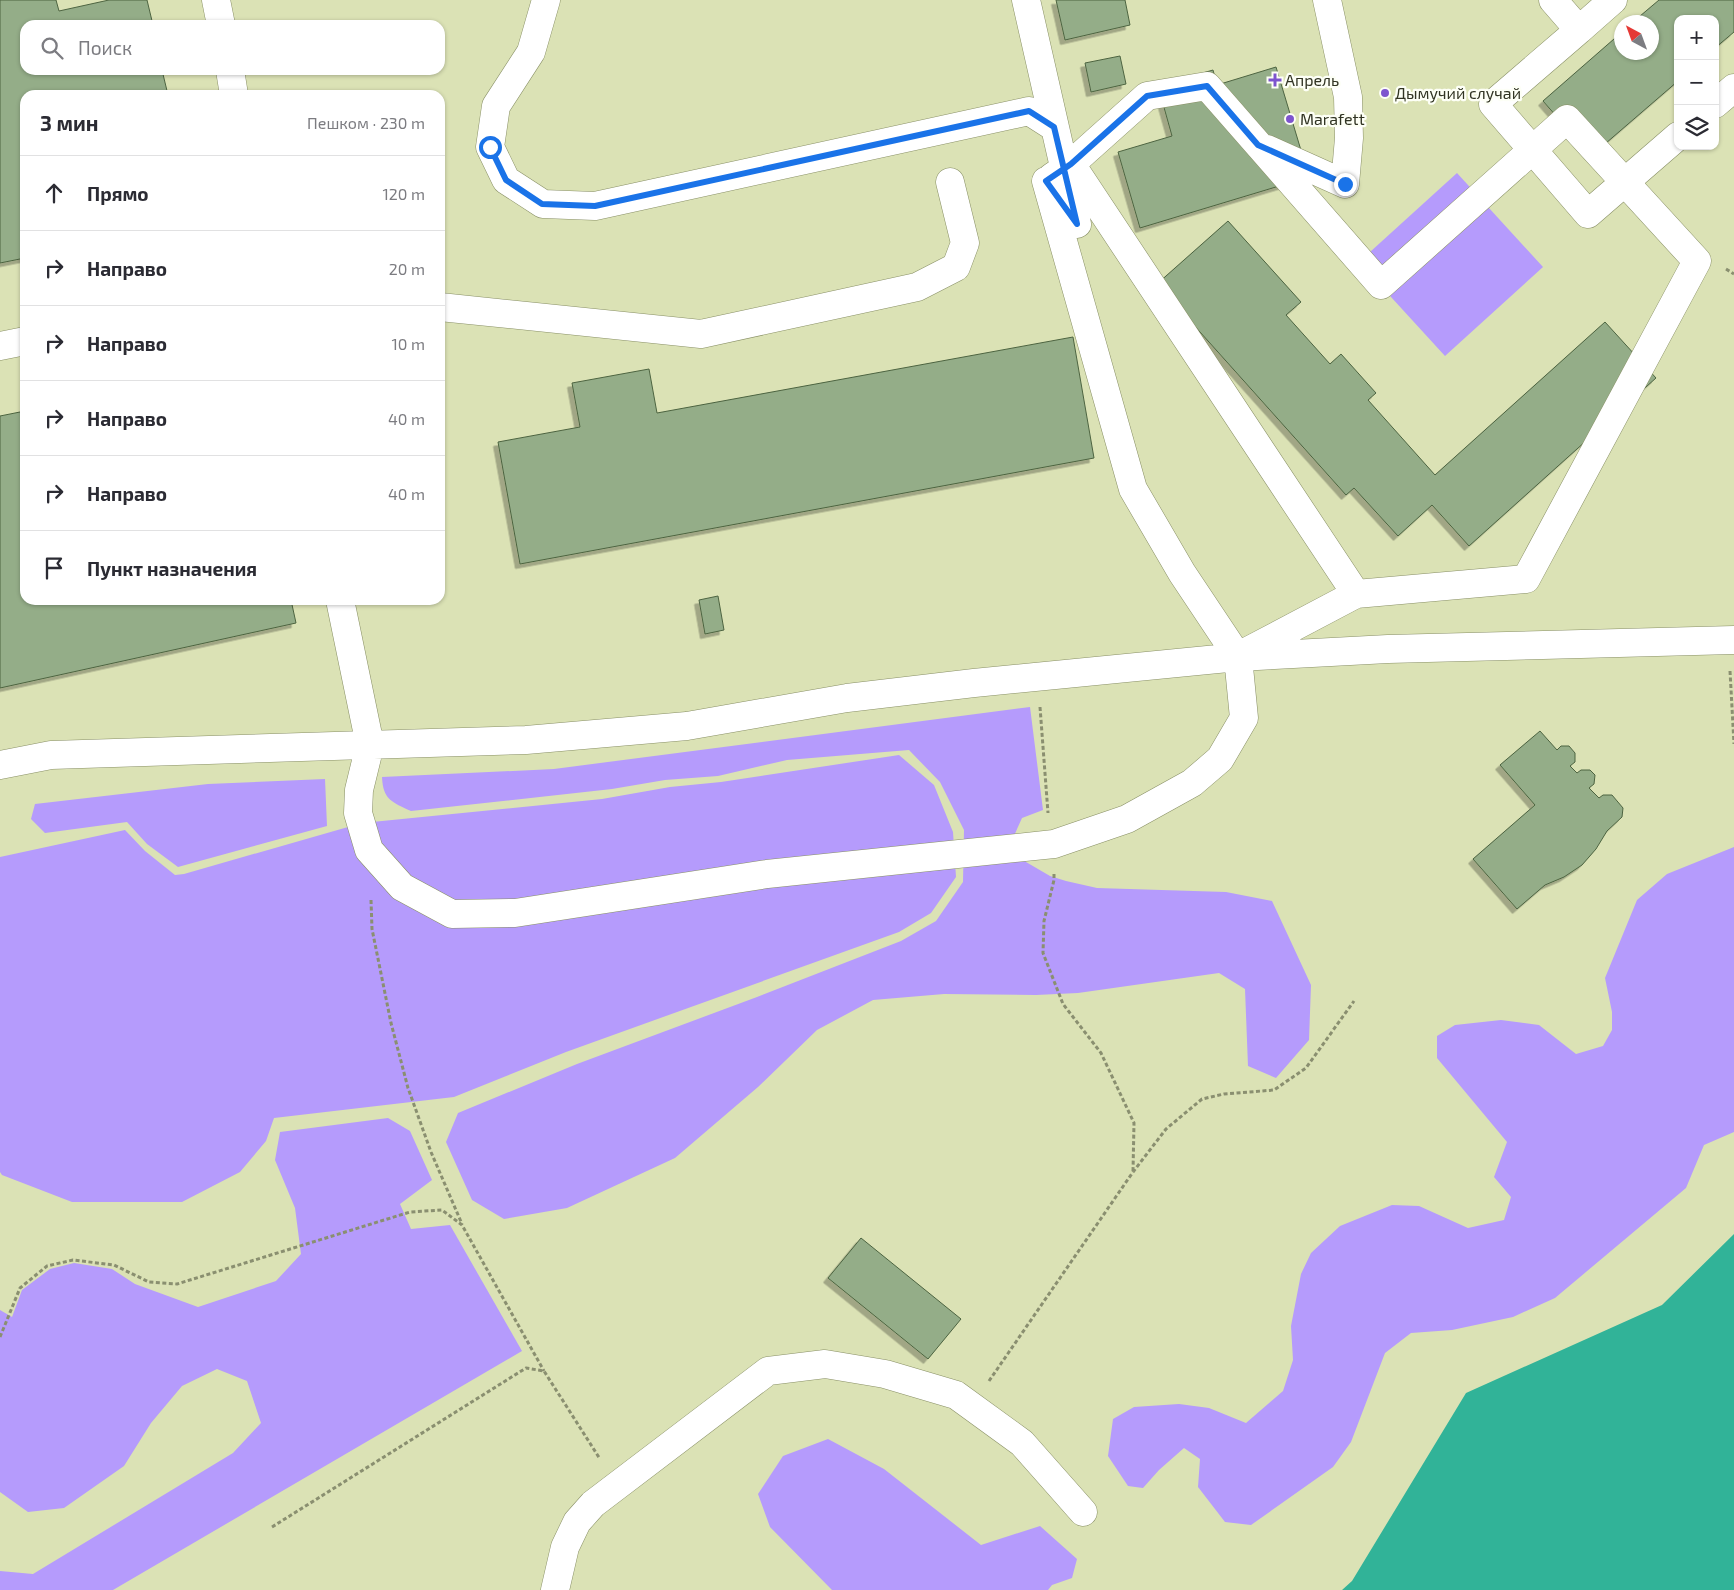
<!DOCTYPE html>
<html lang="ru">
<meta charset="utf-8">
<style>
:root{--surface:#fff;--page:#f7f7f7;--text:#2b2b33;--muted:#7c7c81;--line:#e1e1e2}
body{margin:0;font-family:"Exo 2",sans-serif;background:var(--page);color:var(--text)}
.controls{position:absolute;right:15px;top:15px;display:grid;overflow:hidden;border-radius:10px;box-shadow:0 1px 4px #0004}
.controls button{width:45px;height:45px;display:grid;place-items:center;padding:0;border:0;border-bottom:1px solid var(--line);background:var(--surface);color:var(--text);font:25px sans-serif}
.compass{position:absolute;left:1614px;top:15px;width:45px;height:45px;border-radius:50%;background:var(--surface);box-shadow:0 1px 4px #0004;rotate:319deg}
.stop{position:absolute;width:15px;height:15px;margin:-11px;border:4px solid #1a73e8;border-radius:50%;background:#fff}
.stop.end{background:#1a73e8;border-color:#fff;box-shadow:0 1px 5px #0008}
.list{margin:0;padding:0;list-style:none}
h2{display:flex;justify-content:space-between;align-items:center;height:65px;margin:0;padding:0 20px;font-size:21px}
h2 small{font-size:16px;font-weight:400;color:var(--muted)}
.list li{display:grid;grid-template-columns:32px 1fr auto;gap:15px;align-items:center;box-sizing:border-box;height:75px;padding:0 20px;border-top:1px solid var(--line)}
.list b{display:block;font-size:19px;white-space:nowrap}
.list em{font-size:16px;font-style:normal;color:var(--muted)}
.icon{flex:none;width:28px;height:28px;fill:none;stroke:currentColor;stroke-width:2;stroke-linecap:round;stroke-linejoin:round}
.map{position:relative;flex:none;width:1734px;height:1590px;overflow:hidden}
.search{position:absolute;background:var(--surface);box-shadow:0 1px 4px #0004;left:20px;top:20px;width:425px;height:55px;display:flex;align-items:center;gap:12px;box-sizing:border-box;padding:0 18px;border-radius:15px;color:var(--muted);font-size:19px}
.panel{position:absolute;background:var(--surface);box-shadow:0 1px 4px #0004;left:20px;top:90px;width:425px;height:515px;border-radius:15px}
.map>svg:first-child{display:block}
</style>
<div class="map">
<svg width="1734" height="1590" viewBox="0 0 1734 1590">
<defs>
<filter id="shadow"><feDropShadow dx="-4.5" dy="4.5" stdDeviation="0" flood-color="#0004"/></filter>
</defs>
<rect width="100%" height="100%" fill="#dbe2b5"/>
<path fill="#b59bfc" d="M1457,173L1543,267L1445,356L1359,262Z
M1030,707L1043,810L1022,818L1013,838L1026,862L1050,876L1066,881L1097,888L1226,892L1272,901L1311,985L1309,1040L1276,1078L1248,1066L1245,989L1219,973L1078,993L1036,995L944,994L873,1000L817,1030L758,1087L675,1158L567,1208L504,1219L472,1200L446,1142L458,1113L577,1064L757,997L901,941L936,921L963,882L964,830L940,782L909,750L787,760L718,776L665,780L612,789L411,811C392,802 383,800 382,777L554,769Z
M899,755L934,785L953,832L956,877L931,913L899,932L566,1052L454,1097L274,1118L266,1141L240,1172L182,1202H72L2,1175L0,1172V857L125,830L145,851L175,875L184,874L362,823L602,799L670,787L721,782Z
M325,779L327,826L178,867L147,844L127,822L45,833L31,819L35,804L208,784Z
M1734,847V1132L1704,1145L1686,1188L1555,1298L1513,1317L1452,1330L1411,1333L1385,1353L1351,1442L1333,1467L1251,1525L1225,1522L1198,1487L1200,1459L1184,1448L1159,1470L1143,1488L1128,1486L1108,1456L1113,1419L1134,1407L1179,1404L1209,1408L1246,1423L1283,1391L1293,1360L1291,1326L1301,1274L1311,1253L1340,1226L1392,1205L1419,1206L1468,1228L1504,1220L1511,1197L1494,1177L1507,1142L1437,1058V1036L1455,1025L1501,1020L1539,1025L1576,1054L1603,1046L1612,1030V1012L1605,978L1637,900L1667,874Z
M388,1118L410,1131L432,1180L400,1204L411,1229L450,1225L522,1351L113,1590H0V1571L33,1574L233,1453L261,1423L247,1381L217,1369L182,1386L151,1423L124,1466L64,1508L28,1512L0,1492V1310L12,1317L22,1290L50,1269L74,1263L112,1269L135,1284L198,1307L276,1281L301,1254L295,1208L275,1160L280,1132Z
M828,1439L884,1469L981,1545L1040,1526L1077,1559L1072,1578L1052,1585L1048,1590H832L770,1527L758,1494L783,1456Z"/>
<path fill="#31b398" d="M1734,1234V1590H1342L1352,1581L1466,1393L1662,1305Z"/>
<path fill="#94ad88" stroke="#4d6441" filter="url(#shadow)" d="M0,0H56L59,11L109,0H147L153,25H25V70H162L168,95H25V258L0,263Z
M1056,0H1125L1130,25L1065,40Z
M1659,0H1734V32L1715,48V19H1678V81L1591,156L1543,101L1622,32V52H1652V22H1633Z
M1120,56L1126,84L1091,92L1085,63Z
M1276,67L1309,177L1140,228L1118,152L1172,136L1158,86L1213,70L1217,85Z
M1228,221L1301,302L1286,315L1330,364L1341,354L1376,393L1368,400L1435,475L1605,322L1656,378L1469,546L1432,505L1398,536L1354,488L1346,495L1157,284Z
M1073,337L1094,458L520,564L498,442L580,427L572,383L649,369L657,413Z
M25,411V600H291L296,623L0,688V416Z
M718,596L724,630L705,634L699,600Z
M1540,731L1557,750L1561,746H1569L1575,753V762L1570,766L1577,773L1581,770H1590L1595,775L1594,784L1589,788L1599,798L1603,795H1612L1623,808L1622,817L1607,831L1596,849L1582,865L1564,877L1545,885L1517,909L1473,859L1535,805L1500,765Z
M861,1238L961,1319L928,1359L828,1278Z"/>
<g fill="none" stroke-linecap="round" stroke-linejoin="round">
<defs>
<path id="minor" d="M216,0L221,25
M546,0L531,52L496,106L490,147L506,180L543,204L595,206L1029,111L1054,127
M1553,0L1579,30L1493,104L1588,214L1678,136
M1579,30L1613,0
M230,70L234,95
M1715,104L1734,88
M1267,149L1345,184L1349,138L1348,97L1327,0
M1052,177L1071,164L1147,96L1207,86L1381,285L1567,119L1697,261L1526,579L1356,594L1071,164
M440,307L701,334L917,287L956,267L965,243L950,182
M0,346L25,341
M340,600L370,745L359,790L358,813L369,850L402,887L452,914L515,913L767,874L1054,844L1127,819L1192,783L1220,759L1244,718L1238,657L1182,573L1133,489L1046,181L1077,224L1026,0
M1246,652L1356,594
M0,765L51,755L526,740L687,726L847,698L974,683L1238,657L1388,649L1734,640
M555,1590L565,1547L577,1522L593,1504L768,1371L825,1364L885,1374L956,1395L1022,1443L1083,1512"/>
</defs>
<use href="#minor" stroke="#899066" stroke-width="29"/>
<path stroke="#8a8f70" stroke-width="3" stroke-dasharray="4 2.5" stroke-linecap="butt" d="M1726,269L1734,274
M1730,671L1734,744
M1040,707L1048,813
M1054,874V880L1044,921L1043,953L1063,1004L1101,1053L1134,1123L1133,1172
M371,900L372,929L391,1023L408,1088L431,1152L462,1224
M0,1337L20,1288L47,1266L73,1260L114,1265L149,1282L177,1284L410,1212L442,1210L462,1225L544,1371
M989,1381L1133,1172L1166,1129L1202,1099L1224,1094L1274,1090L1306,1068L1354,1001
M272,1527L526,1368L544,1371L600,1459"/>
<use href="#minor" stroke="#fff" stroke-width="28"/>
</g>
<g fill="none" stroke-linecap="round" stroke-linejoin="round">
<path stroke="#1a73e8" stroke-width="6" d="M490,147L506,180L542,204L595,206L1029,111L1054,127L1077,224L1046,181L1071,164L1147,96L1207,86L1258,145L1345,184"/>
</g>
<g fill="#7d54ce" stroke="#fdfff6" stroke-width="2">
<path d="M1272.5 72.5h5v5h5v5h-5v5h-5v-5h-5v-5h5z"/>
<circle cx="1385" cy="93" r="5"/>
<circle cx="1290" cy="119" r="5"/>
</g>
<g text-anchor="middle" stroke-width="4.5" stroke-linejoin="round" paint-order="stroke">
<g font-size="16" fill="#313423" stroke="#fdfff6" text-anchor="start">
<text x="1285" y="86">Апрель</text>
<text x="1395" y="99">Дымучий случай</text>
<text x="1300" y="125">Marafett</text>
</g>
</g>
</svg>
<div class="controls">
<button>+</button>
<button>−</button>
<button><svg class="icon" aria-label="layers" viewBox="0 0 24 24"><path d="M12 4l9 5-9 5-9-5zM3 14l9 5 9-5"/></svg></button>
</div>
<svg class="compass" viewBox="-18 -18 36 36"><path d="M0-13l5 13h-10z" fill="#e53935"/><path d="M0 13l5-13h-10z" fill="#7c7c81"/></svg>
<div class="stop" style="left:490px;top:147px"></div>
<div class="stop end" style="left:1345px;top:184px"></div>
<div class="search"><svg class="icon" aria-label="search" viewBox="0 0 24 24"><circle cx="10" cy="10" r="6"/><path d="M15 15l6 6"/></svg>Поиск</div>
<section class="panel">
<h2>3 мин<small>Пешком · 230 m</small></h2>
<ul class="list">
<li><svg class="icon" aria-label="ahead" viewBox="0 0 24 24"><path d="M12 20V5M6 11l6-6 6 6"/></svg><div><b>Прямо</b></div><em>120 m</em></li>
<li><svg class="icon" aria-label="right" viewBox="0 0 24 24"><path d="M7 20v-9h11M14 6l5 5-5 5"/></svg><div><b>Направо</b></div><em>20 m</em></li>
<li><svg class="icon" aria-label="right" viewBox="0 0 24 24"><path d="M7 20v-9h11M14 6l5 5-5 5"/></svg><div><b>Направо</b></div><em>10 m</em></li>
<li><svg class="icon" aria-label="right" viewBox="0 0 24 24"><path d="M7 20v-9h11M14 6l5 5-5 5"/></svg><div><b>Направо</b></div><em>40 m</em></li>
<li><svg class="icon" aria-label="right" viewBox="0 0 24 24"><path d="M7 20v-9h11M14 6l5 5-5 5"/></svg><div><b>Направо</b></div><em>40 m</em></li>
<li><svg class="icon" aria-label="arrive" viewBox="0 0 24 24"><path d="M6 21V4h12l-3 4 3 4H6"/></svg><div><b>Пункт назначения</b></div></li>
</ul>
</section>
</div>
